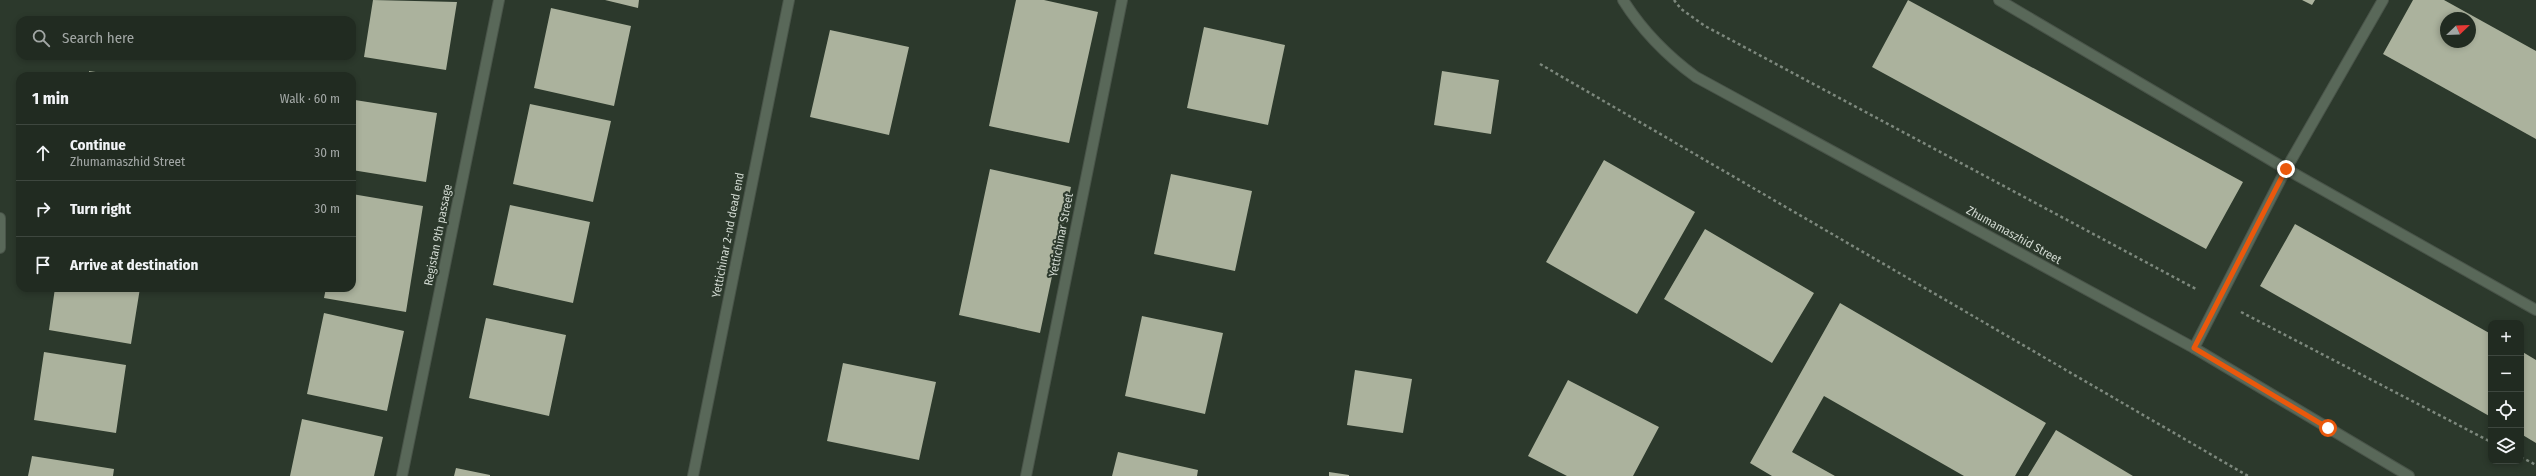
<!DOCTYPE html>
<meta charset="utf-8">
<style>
:root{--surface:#212b21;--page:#29332a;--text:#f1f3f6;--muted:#a2a7a5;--line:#3e473f}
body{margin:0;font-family:"Fira Sans Condensed",sans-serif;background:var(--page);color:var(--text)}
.controls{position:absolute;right:12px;bottom:12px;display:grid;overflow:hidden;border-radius:8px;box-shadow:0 2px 6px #0003}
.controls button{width:36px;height:36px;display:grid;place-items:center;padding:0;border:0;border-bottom:1px solid var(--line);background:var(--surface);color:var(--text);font:20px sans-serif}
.compass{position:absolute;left:2440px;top:12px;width:36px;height:36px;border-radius:50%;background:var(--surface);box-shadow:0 2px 6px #0003;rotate:67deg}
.stop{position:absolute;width:12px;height:12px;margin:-9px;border:3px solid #ea580c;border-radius:50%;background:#fff}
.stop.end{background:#ea580c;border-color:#fff;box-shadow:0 1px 4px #0008}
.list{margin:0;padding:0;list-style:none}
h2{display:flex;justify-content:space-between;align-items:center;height:52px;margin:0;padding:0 16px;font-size:17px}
h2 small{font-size:13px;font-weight:400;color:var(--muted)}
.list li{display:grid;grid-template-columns:26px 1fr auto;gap:12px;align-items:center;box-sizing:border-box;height:56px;padding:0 16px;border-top:1px solid var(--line)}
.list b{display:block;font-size:15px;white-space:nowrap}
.list p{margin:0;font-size:13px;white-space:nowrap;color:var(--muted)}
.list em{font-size:13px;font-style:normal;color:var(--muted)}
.icon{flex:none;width:22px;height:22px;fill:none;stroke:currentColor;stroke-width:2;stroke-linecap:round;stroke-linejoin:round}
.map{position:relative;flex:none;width:2536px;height:476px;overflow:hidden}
.search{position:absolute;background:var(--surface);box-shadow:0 2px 6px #0003;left:16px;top:16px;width:340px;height:44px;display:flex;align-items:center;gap:10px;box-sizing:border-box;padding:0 14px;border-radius:12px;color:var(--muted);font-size:15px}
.panel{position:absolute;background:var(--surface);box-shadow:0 2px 6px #0003;left:16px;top:72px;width:340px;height:220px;border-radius:12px}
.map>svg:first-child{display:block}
</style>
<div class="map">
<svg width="2536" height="476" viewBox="0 0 2536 476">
<rect width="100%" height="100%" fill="#2c392c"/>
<path fill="#abb29d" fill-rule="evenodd" d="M373,0L457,2L446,70L364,57Z
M605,0H639L638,8Z
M1016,0H1044L1098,12L1069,143L989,126Z
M1908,0L2243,182L2206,249L1872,67Z
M2302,0H2315L2312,5Z
M2413,0H2444L2536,51V139L2383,54ZM2446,18H2470V42H2446Z
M551,8L631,26L614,106L534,88Z
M1204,27L1285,45L1268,125L1187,108Z
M830,30L909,47L889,135L810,117Z
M89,71L116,75V76H89Z
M1442,71L1499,80L1491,134L1434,125Z
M355,100L437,113L426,182L352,170V120Z
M530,104L611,121L593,202L513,184Z
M1604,160L1695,212L1637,314L1546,262Z
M990,169L1071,187L1040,333L959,315Z
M1171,174L1252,191L1235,271L1154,254Z
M352,194L423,206L406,312L324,298L326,288H352Z
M510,205L590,222L573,303L493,285Z
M2295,224L2491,334V417L2260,286Z
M1705,229L1814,293L1772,363L1664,299Z
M55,288H140L131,344L49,330Z
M1840,303L2046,423L2015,476H1964L1824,396L1792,452L1835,476H1772L1750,463Z
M324,313L404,331L387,411L307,394Z
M1142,316L1223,333L1205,414L1125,396Z
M486,318L566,335L549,416L469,398Z
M2521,351L2536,360V443L2521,434Z
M44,352L126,365L116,433L34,420Z
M843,363L936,382L919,460L827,441Z
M1355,370L1412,379L1403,433L1347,425Z
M1568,380L1659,427L1633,476H1567L1528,456Z
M302,419L383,437L374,476H290Z
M2056,430L2133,476H2028Z
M1118,452L1198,470L1197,476H1112Z
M32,456L114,469L113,476H28Z
M456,468L490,475V476H454Z
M1329,472L1349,475V476H1329Z"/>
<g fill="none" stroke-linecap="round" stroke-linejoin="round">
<defs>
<path id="service" d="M1999,0L2286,169L2536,310
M2194,348L2286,169"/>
<path id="minor" d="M1623,0C1643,32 1666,55 1696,77L2194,348L2409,476
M2286,169L2383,0
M0,218V248
M402,476L499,0
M693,476L789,0
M1026,476L1122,0"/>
</defs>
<use href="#service" stroke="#495449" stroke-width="12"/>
<use href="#minor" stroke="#495449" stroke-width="12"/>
<path stroke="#7d887d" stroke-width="2.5" stroke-dasharray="3 3" stroke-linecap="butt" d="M1674,0L1681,9L1705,26L2196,289
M1540,64L2248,476
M2241,312L2491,442
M2521,457L2536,465"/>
<use href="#service" stroke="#596859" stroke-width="10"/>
<use href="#minor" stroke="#596859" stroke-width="10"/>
</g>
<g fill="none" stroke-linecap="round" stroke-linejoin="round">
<path stroke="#ea580c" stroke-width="5" d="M2286,169L2194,348L2328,428"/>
</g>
<g text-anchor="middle" stroke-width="4" stroke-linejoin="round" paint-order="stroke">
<g font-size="12" fill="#d1d9d1" stroke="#2c392c">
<text transform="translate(438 235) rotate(-79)" y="4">Registan 9th passage</text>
<text transform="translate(728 235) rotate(-79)" y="4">Yettichinаr 2-nd dead end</text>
<text transform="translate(1061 235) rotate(-79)" y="4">Yettichinаr Street</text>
<text transform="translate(2014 235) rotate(29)" y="4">Zhumamaszhid Street</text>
</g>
</g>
</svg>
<div class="controls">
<button>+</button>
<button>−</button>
<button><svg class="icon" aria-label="locate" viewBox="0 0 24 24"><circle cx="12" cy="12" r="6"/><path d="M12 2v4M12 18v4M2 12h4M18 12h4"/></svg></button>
<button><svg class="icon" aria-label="layers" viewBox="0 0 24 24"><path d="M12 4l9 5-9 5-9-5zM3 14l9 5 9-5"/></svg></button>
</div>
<svg class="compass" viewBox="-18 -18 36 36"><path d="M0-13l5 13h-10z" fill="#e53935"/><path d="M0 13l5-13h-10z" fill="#a2a7a5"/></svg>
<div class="stop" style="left:2328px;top:428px"></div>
<div class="stop end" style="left:2286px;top:169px"></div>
<div class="search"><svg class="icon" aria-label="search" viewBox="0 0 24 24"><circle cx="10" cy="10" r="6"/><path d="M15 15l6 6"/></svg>Search here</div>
<section class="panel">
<h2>1 min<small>Walk · 60 m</small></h2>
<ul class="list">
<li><svg class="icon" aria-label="ahead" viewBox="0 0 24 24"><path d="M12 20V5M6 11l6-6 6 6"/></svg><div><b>Continue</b><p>Zhumamaszhid Street</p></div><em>30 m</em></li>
<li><svg class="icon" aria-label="right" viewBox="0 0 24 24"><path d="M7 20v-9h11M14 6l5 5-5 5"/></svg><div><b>Turn right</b></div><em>30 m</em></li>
<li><svg class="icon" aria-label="arrive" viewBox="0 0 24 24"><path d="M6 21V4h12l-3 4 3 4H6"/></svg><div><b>Arrive at destination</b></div></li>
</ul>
</section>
</div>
